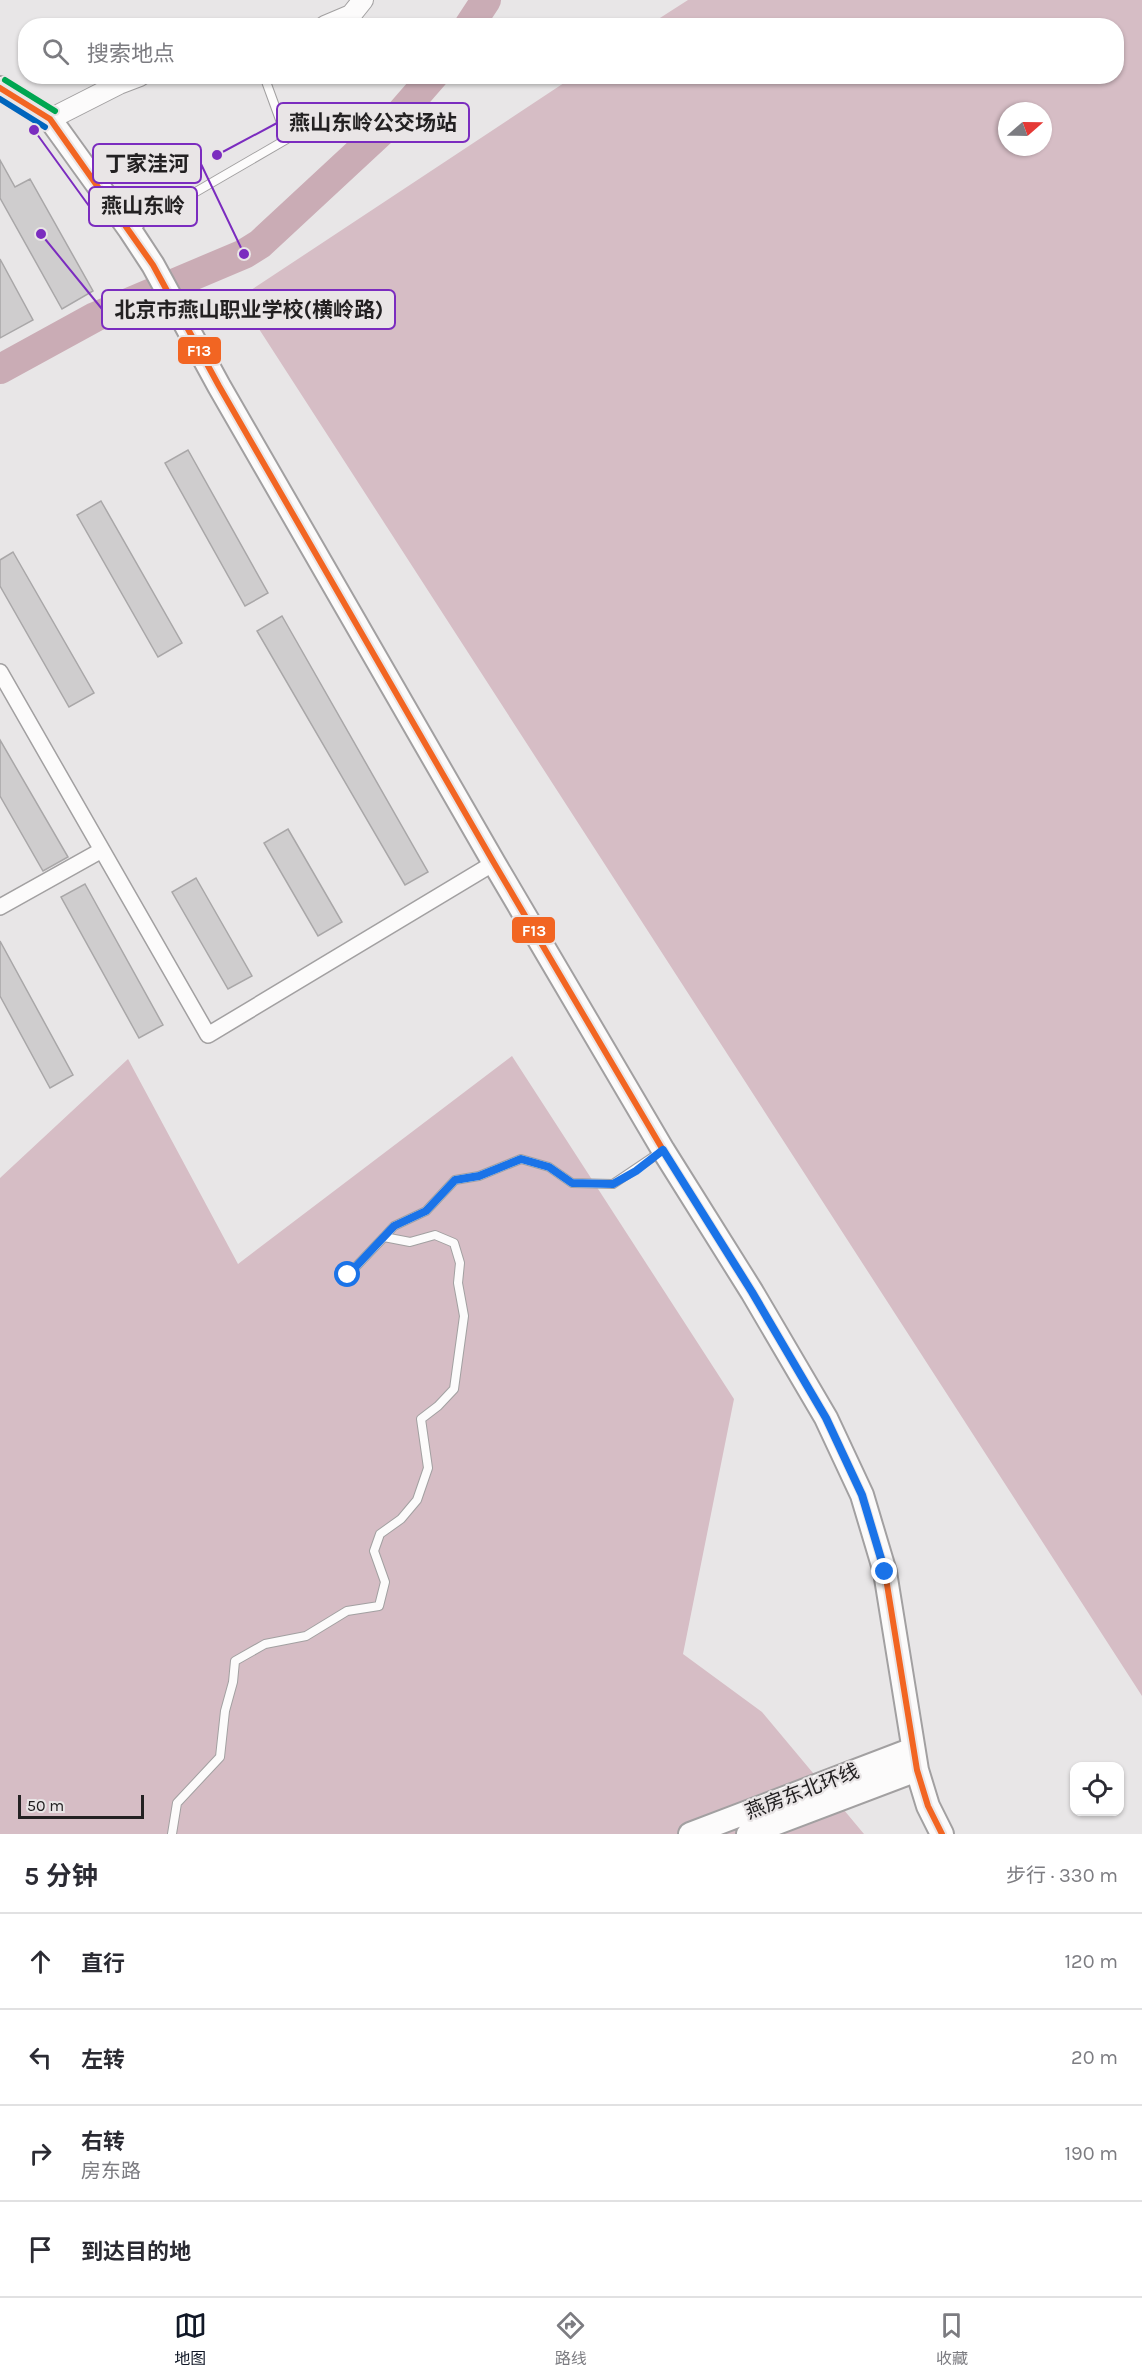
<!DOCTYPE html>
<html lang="zh">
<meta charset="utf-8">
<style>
:root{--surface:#fff;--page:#f7f7f7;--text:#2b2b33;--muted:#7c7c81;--line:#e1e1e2;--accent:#111827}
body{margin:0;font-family:Karla,"Noto Sans SC",sans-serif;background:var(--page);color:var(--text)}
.controls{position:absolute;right:18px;bottom:18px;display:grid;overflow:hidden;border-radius:12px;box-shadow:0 2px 4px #0004}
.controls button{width:54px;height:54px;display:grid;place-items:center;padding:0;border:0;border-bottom:2px solid var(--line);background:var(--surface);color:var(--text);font:30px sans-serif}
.compass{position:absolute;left:998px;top:102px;width:54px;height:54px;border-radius:50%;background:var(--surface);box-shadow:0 2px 4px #0004;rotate:70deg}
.scale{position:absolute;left:18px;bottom:15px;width:126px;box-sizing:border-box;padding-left:6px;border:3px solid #232122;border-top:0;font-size:16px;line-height:21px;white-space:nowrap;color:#232122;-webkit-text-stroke:4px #e9e5e6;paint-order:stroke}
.stop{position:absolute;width:18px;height:18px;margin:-14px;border:4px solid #1a73e8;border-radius:50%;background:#fff}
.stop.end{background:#1a73e8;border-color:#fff;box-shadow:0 2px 6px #0008}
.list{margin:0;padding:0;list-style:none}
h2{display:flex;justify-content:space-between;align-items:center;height:78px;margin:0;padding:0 24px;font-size:26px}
h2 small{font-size:20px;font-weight:400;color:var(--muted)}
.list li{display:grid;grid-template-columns:39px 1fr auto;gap:18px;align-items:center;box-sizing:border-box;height:96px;padding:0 24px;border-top:2px solid var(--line)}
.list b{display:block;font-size:22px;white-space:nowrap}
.list p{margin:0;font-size:20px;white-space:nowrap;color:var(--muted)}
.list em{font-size:20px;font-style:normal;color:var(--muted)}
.icon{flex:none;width:33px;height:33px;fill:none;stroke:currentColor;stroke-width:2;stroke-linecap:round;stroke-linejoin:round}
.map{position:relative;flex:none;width:1142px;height:1834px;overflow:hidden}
.search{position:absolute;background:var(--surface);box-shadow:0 2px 4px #0004;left:18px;right:18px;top:18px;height:66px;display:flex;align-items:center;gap:15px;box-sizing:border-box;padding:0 21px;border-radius:24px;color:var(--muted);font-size:22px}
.sheet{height:462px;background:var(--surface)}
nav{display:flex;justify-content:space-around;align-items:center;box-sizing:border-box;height:84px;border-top:2px solid var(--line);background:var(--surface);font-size:16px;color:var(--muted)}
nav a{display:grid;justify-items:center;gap:3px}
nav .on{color:var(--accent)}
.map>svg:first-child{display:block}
</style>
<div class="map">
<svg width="1142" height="1834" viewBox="0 0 1142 1834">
<rect width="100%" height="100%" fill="#e8e6e7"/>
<path fill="#d6bdc5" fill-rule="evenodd" d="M688,0H1142V1696L239,298L573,77L1116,76V26L649,25ZM1007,111H1043V147H1007Z
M512,1056L734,1399L683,1654L762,1712L864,1834H0V1178L128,1059L238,1264Z"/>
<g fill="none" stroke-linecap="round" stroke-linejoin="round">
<path stroke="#caacb5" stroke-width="30" d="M469,26L486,0
M0,369L95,317L244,254L260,244L399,115L433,76"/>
</g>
<path fill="#cfcdce" stroke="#a9a7a8" stroke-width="1.5" d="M0,160L15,187L30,179L93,291L62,309L0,198Z
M0,259L33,320L0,338Z
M188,450L268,593L245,606L165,463Z
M101,501L182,643L158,657L77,515Z
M13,552L94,693L69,707L0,586V560Z
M282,616L428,872L405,885L257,631Z
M0,740L68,857L43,871L0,796Z
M288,829L342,922L318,936L264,843Z
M196,878L252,976L228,989L172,892Z
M85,884L163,1025L139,1038L61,897Z
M0,941L73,1075L50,1088L0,996Z"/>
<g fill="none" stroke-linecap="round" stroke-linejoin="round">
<defs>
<path id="service" d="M132,229L287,139L264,76
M384,1237L394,1226L426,1211L455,1180L479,1176L521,1159L549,1167L572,1183L613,1184L662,1151
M172,1834L177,1803L220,1757L225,1711L233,1682L235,1661L265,1644L306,1636L347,1611L379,1606L385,1582L374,1551L380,1534L401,1519L417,1500L428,1468L421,1419L438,1406L454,1389L464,1316L458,1283L460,1263L454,1243L435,1235L410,1242L384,1237L348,1275"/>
<path id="minor" d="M0,672L208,1035L494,863
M0,907L102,850"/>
<path id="tertiary" d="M325,26L351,15L363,0
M50,119L119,84L140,76"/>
<path id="secondary" d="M0,88L50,119L130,230L153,265L219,386L494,863L663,1150L752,1292L826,1418L862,1495L885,1572L917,1770L928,1806L942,1834
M690,1834L913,1749
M748,1834L917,1770"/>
</defs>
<use href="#service" stroke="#a2a0a1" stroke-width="10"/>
<use href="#minor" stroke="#a2a0a1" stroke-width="18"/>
<use href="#tertiary" stroke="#a2a0a1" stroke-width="22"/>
<use href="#secondary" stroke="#a2a0a1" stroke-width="26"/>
<use href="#service" stroke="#fcfbfb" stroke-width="8"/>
<use href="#minor" stroke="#fcfbfb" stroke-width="15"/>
<use href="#tertiary" stroke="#fcfbfb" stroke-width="20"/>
<use href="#secondary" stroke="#fcfbfb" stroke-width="22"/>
<defs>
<path id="bus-1" d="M0,88L50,119L153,265L219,386L494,863L663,1150L752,1292L826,1418L862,1495L885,1572L917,1770L928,1806L942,1834"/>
<path id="bus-2" d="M0,99L45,127"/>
<path id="bus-3" d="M5,80L55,111"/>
</defs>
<use href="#bus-1" stroke="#e9e5e6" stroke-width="10"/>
<use href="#bus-2" stroke="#e9e5e6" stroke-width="10"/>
<use href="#bus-3" stroke="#e9e5e6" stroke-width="10"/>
<use href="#bus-1" stroke="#f26522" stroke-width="6"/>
<use href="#bus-2" stroke="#0065bd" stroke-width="6"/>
<use href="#bus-3" stroke="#00a651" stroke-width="6"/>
</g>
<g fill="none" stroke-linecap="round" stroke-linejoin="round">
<path stroke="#1a73e8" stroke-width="8" d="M348,1275L394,1226L426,1211L455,1180L479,1176L521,1159L549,1167L572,1183L613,1184L636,1171L663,1150L752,1292L826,1418L862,1495L885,1572"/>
</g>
<g text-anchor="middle" stroke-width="4.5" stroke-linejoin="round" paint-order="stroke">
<g font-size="20" fill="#232122" stroke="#e9e5e6">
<text transform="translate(802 1791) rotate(-21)" y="7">燕房东北环线</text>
</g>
</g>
<path fill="none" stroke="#7b2cbf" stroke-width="2" d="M217 155L277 123M244 254L201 164M34 130L89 206M41 234L102 309"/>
<g fill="#7b2cbf" stroke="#e9e5e6" stroke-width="2">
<circle cx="217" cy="155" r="6"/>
<circle cx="244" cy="254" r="6"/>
<circle cx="34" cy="130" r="6"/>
<circle cx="41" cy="234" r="6"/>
</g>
<g fill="#e9e5e6" stroke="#7b2cbf" stroke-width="2">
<rect x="277" y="103" width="192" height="39" rx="6"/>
<rect x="93" y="144" width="108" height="39" rx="6"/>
<rect x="89" y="187" width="108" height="39" rx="6"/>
<rect x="102" y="290" width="293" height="39" rx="6"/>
</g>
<g font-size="21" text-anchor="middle" font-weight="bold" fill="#232122">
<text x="373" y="130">燕山东岭公交场站</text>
<text x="147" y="171">丁家洼河</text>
<text x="143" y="213">燕山东岭</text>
<text x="249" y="317">北京市燕山职业学校(横岭路)</text>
</g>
<g stroke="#e9e5e6" stroke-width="2">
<rect x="177" y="336" width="45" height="29" rx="6" fill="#f26522"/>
<rect x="511" y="916" width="45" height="28" rx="6" fill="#f26522"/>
</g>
<g font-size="16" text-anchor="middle" font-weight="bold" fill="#fff">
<text x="199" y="356">F13</text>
<text x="534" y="936">F13</text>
</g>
</svg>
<div class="controls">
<button><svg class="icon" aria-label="locate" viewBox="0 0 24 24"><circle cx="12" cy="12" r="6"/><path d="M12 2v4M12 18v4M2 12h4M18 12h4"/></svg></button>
</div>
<svg class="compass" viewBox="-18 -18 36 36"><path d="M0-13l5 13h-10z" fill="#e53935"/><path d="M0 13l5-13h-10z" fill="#7c7c81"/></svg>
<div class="scale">50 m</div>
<div class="stop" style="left:348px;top:1275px"></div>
<div class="stop end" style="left:885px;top:1572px"></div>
<div class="search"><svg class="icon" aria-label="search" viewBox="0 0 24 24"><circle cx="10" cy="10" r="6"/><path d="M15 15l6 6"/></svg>搜索地点</div>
</div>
<section class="sheet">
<h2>5 分钟<small>步行 · 330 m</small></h2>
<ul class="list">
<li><svg class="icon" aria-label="ahead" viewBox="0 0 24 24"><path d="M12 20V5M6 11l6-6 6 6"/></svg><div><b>直行</b></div><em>120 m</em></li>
<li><svg class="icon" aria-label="left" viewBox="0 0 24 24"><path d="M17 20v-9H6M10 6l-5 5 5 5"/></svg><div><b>左转</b></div><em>20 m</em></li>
<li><svg class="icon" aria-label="right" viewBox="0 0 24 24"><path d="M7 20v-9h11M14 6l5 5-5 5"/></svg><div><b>右转</b><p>房东路</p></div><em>190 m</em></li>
<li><svg class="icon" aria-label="arrive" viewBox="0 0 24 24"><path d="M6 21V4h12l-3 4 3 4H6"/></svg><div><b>到达目的地</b></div></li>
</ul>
</section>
<nav>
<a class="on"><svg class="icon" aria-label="map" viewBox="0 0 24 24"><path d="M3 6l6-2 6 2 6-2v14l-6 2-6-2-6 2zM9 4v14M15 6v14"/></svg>地图</a>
<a><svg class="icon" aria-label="directions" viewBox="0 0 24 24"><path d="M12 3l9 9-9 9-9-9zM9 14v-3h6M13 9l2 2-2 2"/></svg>路线</a>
<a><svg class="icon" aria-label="saved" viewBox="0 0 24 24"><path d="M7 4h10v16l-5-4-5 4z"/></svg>收藏</a>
</nav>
